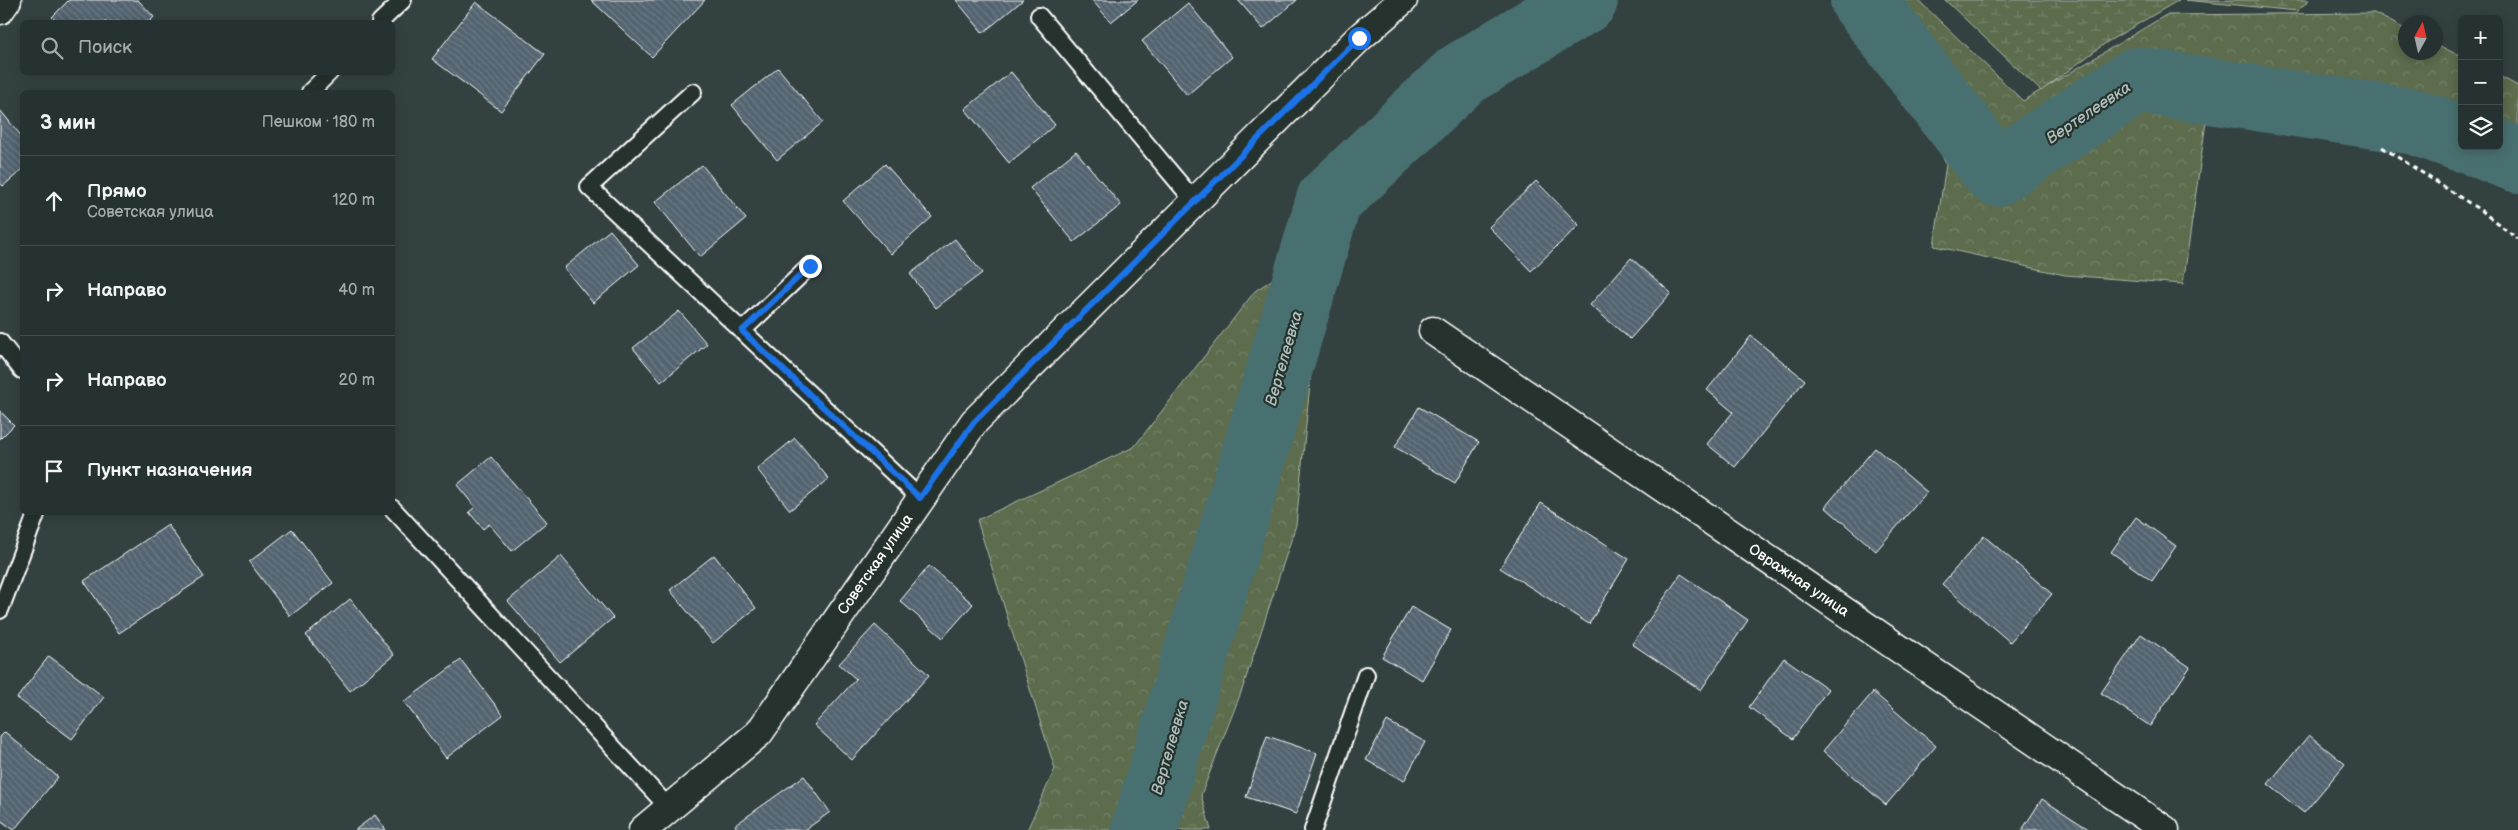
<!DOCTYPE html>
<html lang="ru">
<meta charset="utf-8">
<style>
:root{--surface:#263231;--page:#323e3d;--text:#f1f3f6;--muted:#a4aaab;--line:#424d4d}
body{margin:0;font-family:"Balsamiq Sans",sans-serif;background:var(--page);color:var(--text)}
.controls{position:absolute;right:15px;top:15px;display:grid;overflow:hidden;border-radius:8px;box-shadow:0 2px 12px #0003}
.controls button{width:45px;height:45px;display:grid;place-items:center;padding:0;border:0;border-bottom:1px solid var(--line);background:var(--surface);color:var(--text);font:25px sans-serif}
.compass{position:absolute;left:2398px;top:15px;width:45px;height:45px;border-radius:50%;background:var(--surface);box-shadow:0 2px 12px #0003;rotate:8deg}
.stop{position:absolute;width:15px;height:15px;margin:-11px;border:4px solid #1a73e8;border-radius:50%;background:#fff}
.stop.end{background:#1a73e8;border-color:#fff;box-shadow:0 1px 5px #0008}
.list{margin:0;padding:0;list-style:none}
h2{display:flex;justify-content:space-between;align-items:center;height:65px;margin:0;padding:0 20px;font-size:21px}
h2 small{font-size:16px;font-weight:400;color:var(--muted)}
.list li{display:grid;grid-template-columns:32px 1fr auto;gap:15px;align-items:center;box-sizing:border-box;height:90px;padding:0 20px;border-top:1px solid var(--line)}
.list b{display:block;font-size:19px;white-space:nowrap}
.list p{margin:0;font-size:16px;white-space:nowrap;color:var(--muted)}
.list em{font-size:16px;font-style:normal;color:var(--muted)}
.icon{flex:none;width:28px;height:28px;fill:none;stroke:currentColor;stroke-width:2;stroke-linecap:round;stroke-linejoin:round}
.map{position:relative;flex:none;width:2518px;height:830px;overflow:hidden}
.search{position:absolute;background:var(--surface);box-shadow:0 2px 12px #0003;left:20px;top:20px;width:375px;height:55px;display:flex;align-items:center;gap:12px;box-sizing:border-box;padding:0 18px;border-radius:8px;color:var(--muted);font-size:19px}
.panel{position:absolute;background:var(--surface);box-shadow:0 2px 12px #0003;left:20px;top:90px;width:375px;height:425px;border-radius:8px}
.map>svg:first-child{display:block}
</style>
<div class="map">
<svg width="2518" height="830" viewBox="0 0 2518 830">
<defs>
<pattern id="forest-crowns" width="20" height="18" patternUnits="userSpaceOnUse" patternTransform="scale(1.25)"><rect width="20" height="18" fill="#5b6c4e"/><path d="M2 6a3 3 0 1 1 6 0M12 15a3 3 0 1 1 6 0" fill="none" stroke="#748269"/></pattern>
<pattern id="wetland-marsh" width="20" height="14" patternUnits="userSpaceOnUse" patternTransform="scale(1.25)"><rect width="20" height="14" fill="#5b6c4e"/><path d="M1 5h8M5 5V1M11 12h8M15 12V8" fill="none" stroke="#748269"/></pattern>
<pattern id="building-back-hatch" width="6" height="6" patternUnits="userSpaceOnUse" patternTransform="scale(1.25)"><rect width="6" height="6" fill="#526470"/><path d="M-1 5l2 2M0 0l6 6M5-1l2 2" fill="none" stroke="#6c7b85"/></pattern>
</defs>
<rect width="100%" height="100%" fill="#334241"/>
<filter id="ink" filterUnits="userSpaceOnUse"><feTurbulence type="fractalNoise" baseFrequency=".02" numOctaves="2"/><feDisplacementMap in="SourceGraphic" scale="10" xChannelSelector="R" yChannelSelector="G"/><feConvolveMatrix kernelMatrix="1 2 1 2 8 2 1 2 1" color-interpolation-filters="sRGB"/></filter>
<g filter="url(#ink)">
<path fill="url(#forest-crowns)" stroke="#adb6a6" d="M1853,0H1918L2023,101L2166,15L2374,13L2405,29L2406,52H2436V44L2462,57V146H2499V76L2518,86V182L2353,115L2208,108L2183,284L2065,275L1934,246L1946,164L1876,17Z
M1288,269L1317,313L1296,525L1242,690L1201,795L1211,830H1027L1055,769L977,520L1134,447L1255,291Z"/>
<path fill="url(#wetland-marsh)" stroke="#adb6a6" d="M1945,0H2179L2107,42L2041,91Z
M2185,0H2309L2297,11Z"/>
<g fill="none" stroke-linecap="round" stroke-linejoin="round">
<path stroke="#4a6f6f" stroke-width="66" d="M1863,0L1996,173L2137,80L2416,122L2462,139
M2481,146L2518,160
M1144,830L1329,200L1460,76L1585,0"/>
</g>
<path fill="url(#building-back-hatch)" stroke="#fff" d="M69,0H138L154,17L149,22H57L52,17Z
M591,0H705L652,57Z
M956,0H1023L983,33Z
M1092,0H1138L1111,22Z
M1238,0H1297L1263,29Z
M476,2L545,54L501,111L432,59Z
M1188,3L1232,57L1187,95L1142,41Z
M778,68L823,122L777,160L732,105Z
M1011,72L1055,125L1009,163L965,109Z
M0,110L22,137V170L3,186L0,183Z
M1076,151L1121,205L1074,242L1030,188Z
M885,164L932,217L891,254L843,201Z
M702,165L746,219L700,257L655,202Z
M1536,181L1579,225L1531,271L1489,227Z
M610,230L639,265L593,303L564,268Z
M955,239L982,273L936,308L910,274Z
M1631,258L1671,293L1630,339L1590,305Z
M679,311L707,344L661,382L633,348Z
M1751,336L1805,380L1735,467L1707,444L1733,412L1707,390Z
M1419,407L1479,442L1455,483L1395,447Z
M0,411L14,425L0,439Z
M795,438L829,479L790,510L757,469Z
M1875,448L1927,492L1876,551L1825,507Z
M491,457L547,522L512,551L489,524L483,529L469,512L475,507L457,485Z
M1541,503L1629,559L1589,624L1500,568Z
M2136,517L2176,546L2152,581L2111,552Z
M168,525L204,577L119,633L84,581Z
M292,529L333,583L290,616L249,562Z
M1984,536L2052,594L2010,642L1942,584Z
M714,555L756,608L713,643L670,590Z
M561,556L613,618L560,662L508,601Z
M929,566L973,604L943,638L900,601Z
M1681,574L1748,620L1701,690L1632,644Z
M350,599L394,655L350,691L306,635Z
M1411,607L1451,630L1422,680L1382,657Z
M875,625L929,675L852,760L814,725L856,679L839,664Z
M2141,634L2190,667L2150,726L2101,693Z
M49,656L104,697L72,739L17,698Z
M1784,658L1828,689L1793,739L1749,707Z
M461,660L503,715L446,758L404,702Z
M1873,692L1936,746L1886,805L1823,751Z
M1387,721L1425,742L1404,781L1366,760Z
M5,732L58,777L14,830L0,820V737Z
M2309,735L2345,764L2304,813L2268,784Z
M1267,736L1317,753L1296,814L1246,797Z
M804,776L830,812L805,830H738L735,825Z
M2042,799L2090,830H2022Z
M375,815L386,830H355Z"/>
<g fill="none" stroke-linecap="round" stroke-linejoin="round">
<defs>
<path id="lane" d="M1039,16L1195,202
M380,22L403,0
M310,92L330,72
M693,92L589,187L920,498
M742,331L810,266
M0,342L22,370
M392,508L669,808
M0,610L37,512
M1313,830L1366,675"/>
<path id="street" d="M0,10L7,0
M1433,331L2165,830
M643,830L759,733L974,422L1359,38L1403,0"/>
</defs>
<use href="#lane" stroke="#fff" stroke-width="20"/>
<use href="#street" stroke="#fff" stroke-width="31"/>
<path stroke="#fff" stroke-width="3" stroke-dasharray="5 4" stroke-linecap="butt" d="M2382,147L2480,210L2518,239"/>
<use href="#lane" stroke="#26332d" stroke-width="16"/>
<use href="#street" stroke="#26332d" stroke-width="28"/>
</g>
</g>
<g fill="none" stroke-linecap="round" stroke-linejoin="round" filter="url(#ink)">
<path stroke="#1a73e8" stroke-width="6" d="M810,266L742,331L920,498L974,422L1359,38"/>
</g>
<g text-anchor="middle" stroke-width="4.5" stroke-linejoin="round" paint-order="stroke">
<g font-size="15" fill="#fff" stroke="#26332d">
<text transform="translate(875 564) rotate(-55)" y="5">Советская улица</text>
<text transform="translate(1799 580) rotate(34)" y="5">Овражная улица</text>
</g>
<g font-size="16" font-style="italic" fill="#aebebe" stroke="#26332d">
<text transform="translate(2088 112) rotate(-34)" y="6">Вертелеевка</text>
<text transform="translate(1283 358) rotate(-74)" y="6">Вертелеевка</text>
<text transform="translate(1169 747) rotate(-74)" y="6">Вертелеевка</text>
</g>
</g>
</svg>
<div class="controls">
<button>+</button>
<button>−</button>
<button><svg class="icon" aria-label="layers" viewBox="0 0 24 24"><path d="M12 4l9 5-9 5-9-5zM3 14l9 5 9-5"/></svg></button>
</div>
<svg class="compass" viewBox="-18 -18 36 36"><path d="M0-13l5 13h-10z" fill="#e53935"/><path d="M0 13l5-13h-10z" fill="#a4aaab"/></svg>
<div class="stop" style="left:1359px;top:38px"></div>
<div class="stop end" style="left:810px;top:266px"></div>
<div class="search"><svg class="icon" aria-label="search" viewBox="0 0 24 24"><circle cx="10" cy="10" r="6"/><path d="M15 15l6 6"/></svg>Поиск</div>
<section class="panel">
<h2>3 мин<small>Пешком · 180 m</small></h2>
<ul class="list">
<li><svg class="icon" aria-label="ahead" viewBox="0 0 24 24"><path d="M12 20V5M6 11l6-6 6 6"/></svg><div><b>Прямо</b><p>Советская улица</p></div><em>120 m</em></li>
<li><svg class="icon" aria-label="right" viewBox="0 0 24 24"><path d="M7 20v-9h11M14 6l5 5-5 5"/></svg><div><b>Направо</b></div><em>40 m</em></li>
<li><svg class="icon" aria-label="right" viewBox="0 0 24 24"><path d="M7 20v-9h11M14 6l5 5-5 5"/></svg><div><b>Направо</b></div><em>20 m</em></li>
<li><svg class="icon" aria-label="arrive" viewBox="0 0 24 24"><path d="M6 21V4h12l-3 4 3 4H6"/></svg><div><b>Пункт назначения</b></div></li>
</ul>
</section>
</div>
